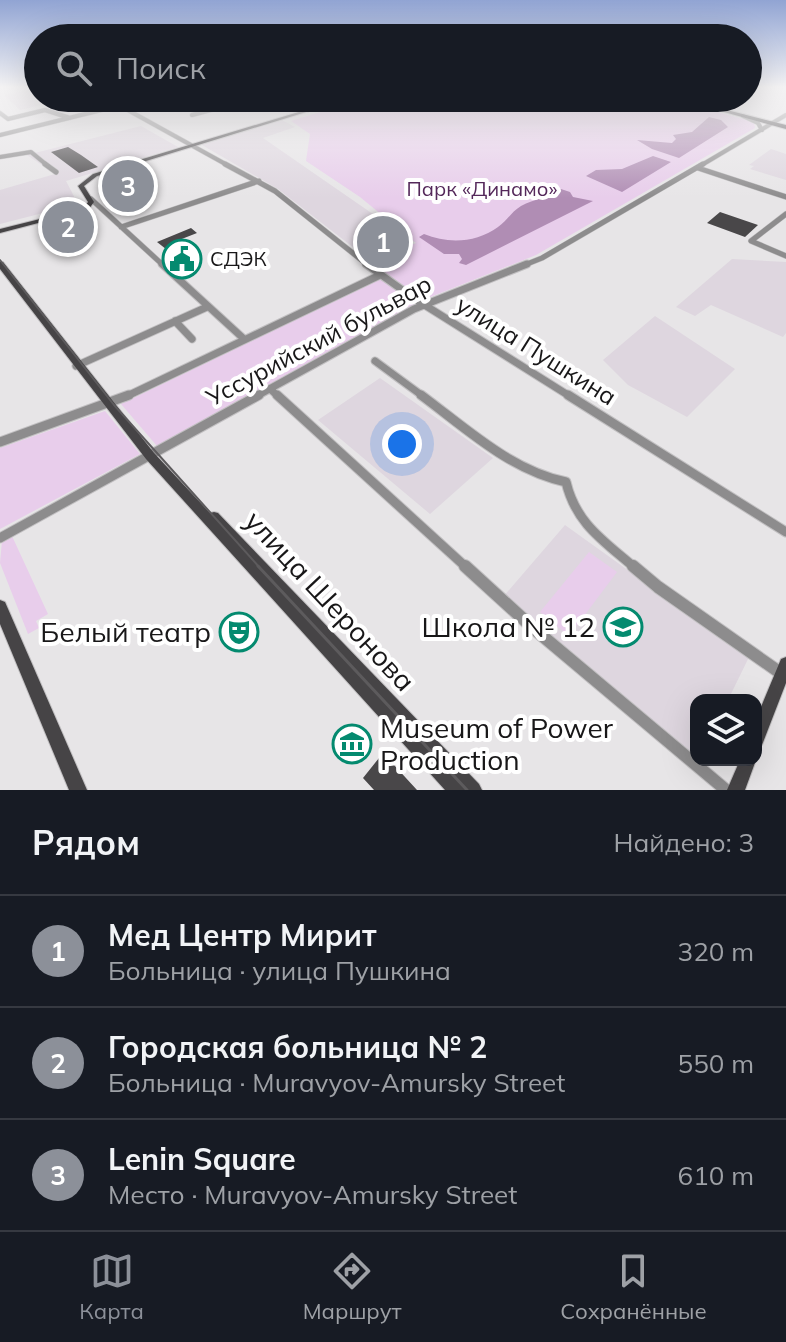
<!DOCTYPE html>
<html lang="ru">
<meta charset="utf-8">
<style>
:root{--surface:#171b24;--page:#242831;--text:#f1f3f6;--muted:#9ea1a6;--line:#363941;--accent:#8c9099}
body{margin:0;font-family:Mulish,sans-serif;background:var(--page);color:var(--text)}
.controls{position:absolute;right:24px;bottom:24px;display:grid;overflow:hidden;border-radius:16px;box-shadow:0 8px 32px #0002}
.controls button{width:72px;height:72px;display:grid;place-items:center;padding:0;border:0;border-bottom:2px solid var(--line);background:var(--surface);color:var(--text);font:40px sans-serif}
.you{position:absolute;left:402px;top:444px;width:28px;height:28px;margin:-20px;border:6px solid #fff;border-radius:50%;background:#1a73e8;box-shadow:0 0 0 12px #1a73e833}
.badge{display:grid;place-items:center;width:52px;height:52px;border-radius:50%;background:var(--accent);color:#fff;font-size:26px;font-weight:700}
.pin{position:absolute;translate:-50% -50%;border:4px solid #fff;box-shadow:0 2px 8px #0006}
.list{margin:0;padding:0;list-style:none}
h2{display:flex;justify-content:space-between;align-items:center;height:104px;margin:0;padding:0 32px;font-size:34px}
h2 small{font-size:26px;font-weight:400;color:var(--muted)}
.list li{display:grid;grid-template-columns:52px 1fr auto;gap:24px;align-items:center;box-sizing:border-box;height:112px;padding:0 32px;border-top:2px solid var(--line)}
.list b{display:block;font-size:30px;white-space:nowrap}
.list p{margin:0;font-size:26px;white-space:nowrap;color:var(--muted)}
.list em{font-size:26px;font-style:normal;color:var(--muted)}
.icon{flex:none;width:44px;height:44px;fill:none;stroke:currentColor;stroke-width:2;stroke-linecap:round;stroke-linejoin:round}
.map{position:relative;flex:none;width:786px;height:790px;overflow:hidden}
.search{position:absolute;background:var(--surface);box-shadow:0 8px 32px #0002;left:24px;right:24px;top:24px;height:88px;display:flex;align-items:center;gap:20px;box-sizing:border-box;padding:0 28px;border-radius:44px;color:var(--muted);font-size:30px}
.sheet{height:440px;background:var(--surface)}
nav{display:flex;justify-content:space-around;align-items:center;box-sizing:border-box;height:112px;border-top:2px solid var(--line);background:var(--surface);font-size:22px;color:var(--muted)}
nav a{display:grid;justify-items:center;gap:4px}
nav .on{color:var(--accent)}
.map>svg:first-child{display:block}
</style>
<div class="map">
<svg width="786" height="790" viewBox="0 0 786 790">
<rect width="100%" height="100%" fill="#e7e5e7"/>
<path fill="#ded6df" d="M38,88V98H57L79,105L63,113L44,107L53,102L20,110L4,95Z
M282,120L295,127L263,138L409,239L367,258L278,189L202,145Z
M141,126L178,147L66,181L78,204L0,224V190L55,174L27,155Z
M771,149L786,154V180L750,169L754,166L749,165Z
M732,259L786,262V333L783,337L711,305L695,316L676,307Z
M655,316L735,369L687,417L628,385L603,360Z
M380,378L493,458L430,514L318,420Z
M565,525L749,657L728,700H696V760L503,597Z"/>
<path fill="#e8cdeb" d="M366,98H424L460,111L494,98H605L642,109L667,98L754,122L755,128L536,255L423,300L371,263L416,243L360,197L306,161L310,134L291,121Z
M380,279L416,304L157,446L121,404Z
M105,411L140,454L0,529V448Z
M12,536L48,614L36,621L39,628L28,634L0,563L2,541Z
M589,552L617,572L569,636L540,612Z"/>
<path fill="#b08db4" d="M709,117L721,120L728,127L679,158L652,149L637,140L672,143L676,139L673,135L692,132Z
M653,156L671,162L622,192L586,176L596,170L622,169Z
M561,189L570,192L573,197L593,201L466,265L459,263L462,259L459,254H444L419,237L424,234C448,244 476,243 498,227C507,221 511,212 521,206C534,198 550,199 561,189Z"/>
<path fill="#494749" d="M68,147L81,155L98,167L79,173L51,152Z
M720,212L758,225L745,237L707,223Z
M191,228L197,233L174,242L182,248L171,253L157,242Z
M383,753L417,790H374L363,778Z"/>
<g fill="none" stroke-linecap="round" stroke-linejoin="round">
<defs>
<path id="minor-far4" d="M106,98L229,166
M281,98L308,110
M0,113L8,119L45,110L70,118
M192,115L256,98
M743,116L758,123L762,130
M0,135L150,98
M0,157L31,152L48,166
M700,166L786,115"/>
<path id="minor-far3" d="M45,164L56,172
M225,164L275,191L369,266
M698,168L786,197
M91,199L164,266
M786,214L751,241L786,256
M121,227L259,181
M522,266L542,258L703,164"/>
<path id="minor-far2" d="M162,264L244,339
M366,264L415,299L571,397
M175,321L192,339
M375,361L424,397
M76,366L207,307
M270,389L279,397
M125,397L380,275
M255,397L414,309L527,264"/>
<path id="minor-far1" d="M277,395L467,568
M421,395C467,429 510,470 566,482C576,524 604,541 635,568
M568,395L786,532
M0,442L129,395
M0,538L259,395"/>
<path id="minor" d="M465,566L533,628L726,790
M633,566L658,587L782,674"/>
<path id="major" d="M345,98H352L97,176L84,186L94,202L88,210L0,233V229L84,208L88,202L78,186L93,174Z
M673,98H680L786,125V129Z
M0,262H3L154,453L210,513L214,512L218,513L479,784L482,790H445L146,459L0,269Z
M0,600L5,602L87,790H69L0,624Z
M786,657V683L762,745L756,747V719L781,659Z
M756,759V760L745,790H727L740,760Z"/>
</defs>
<use href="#minor-far4" stroke="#c2c0c2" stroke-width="5"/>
<use href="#minor-far3" stroke="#c2c0c2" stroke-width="6"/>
<use href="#minor-far2" stroke="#c2c0c2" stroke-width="9"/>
<use href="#minor-far1" stroke="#c2c0c2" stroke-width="11"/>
<use href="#minor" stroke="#c2c0c2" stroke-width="14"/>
<use href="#major" stroke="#c2c0c2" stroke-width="2"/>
<use href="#minor-far4" stroke="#8d8c8d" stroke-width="4"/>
<use href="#minor-far3" stroke="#8d8c8d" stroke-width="5"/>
<use href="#minor-far2" stroke="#8d8c8d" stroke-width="7"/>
<use href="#minor-far1" stroke="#8d8c8d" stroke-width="9"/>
<use href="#minor" stroke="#8d8c8d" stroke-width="12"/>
<use href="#major" fill="#464446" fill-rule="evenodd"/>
<path stroke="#5d5b5d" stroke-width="2" d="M0,260L114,405L260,568"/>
<path stroke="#5d5b5d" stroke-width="3" d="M258,566L467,790"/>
</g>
<linearGradient id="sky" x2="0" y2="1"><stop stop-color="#91a4d3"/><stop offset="0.44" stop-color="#f4f3f4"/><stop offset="1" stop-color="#f4f3f4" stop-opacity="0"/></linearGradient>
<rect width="786" height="198" fill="url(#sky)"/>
<defs>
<symbol id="civic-ring" viewBox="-11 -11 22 22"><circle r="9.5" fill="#fff" stroke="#048a6f" stroke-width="1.5"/><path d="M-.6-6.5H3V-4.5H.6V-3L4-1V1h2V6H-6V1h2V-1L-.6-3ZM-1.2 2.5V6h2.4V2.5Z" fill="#048a6f"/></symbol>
<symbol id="school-ring" viewBox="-11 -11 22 22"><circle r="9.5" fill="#fff" stroke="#048a6f" stroke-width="1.5"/><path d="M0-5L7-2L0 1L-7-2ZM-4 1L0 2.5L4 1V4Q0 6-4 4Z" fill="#048a6f"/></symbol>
<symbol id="theatre-ring" viewBox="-11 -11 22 22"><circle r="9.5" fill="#fff" stroke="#048a6f" stroke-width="1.5"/><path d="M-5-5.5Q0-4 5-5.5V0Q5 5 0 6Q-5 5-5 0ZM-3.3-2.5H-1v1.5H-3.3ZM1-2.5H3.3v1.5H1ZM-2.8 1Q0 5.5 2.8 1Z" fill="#048a6f"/></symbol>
<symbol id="museum-ring" viewBox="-11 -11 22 22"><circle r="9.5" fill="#fff" stroke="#048a6f" stroke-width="1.5"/><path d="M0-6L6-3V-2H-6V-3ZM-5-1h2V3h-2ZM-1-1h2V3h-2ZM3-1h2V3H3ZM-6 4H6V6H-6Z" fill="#048a6f"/></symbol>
</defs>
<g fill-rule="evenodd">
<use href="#civic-ring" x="160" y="237" width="44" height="44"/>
<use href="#school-ring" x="601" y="605" width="44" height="44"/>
<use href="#theatre-ring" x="217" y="610" width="44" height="44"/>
<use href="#museum-ring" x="330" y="722" width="44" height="44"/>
</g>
<g text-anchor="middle" stroke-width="8" stroke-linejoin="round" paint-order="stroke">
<g font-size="20" fill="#54285a" stroke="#fff">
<text x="482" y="196">Парк «Динамо»</text>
</g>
<g font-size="20" fill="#181718" stroke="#fff" text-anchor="start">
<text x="210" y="266">СДЭК</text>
</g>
<g font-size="24" fill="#181718" stroke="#fff">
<text transform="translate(319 341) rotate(-28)" y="8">Уссурийский бульвар</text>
<text transform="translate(536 351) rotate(32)" y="8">улица Пушкина</text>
</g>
<g font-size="28" fill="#181718" stroke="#fff">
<text transform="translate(330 601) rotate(47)" y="10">улица Шеронова</text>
</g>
<g font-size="28" fill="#181718" stroke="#fff" text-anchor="end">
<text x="595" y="637">Школа № 12</text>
<text x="211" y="642">Белый театр</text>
<text x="380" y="738" text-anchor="start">Museum of Power<tspan x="380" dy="32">Production</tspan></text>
</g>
</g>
</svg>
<div class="controls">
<button><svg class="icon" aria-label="layers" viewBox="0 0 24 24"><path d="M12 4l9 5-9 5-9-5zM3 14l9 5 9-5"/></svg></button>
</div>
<div class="you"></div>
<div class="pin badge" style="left:383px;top:242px">1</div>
<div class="pin badge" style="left:68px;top:227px">2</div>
<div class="pin badge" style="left:128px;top:186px">3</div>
<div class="search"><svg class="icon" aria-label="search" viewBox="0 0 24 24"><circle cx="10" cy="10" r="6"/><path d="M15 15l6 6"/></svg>Поиск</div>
</div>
<section class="sheet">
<h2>Рядом<small>Найдено: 3</small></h2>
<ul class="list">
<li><span class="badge">1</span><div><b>Мед Центр Мирит</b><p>Больница · улица Пушкина</p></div><em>320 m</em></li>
<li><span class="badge">2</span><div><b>Городская больница № 2</b><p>Больница · Muravyov-Amursky Street</p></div><em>550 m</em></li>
<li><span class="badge">3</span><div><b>Lenin Square</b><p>Место · Muravyov-Amursky Street</p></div><em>610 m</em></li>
</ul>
</section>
<nav>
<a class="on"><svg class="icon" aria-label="map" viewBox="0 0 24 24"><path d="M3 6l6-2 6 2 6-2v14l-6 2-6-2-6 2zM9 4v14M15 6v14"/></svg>Карта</a>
<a><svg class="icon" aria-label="directions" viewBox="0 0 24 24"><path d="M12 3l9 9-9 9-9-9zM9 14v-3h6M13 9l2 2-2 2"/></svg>Маршрут</a>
<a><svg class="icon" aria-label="saved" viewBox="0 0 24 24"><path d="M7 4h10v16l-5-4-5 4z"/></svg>Сохранённые</a>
</nav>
